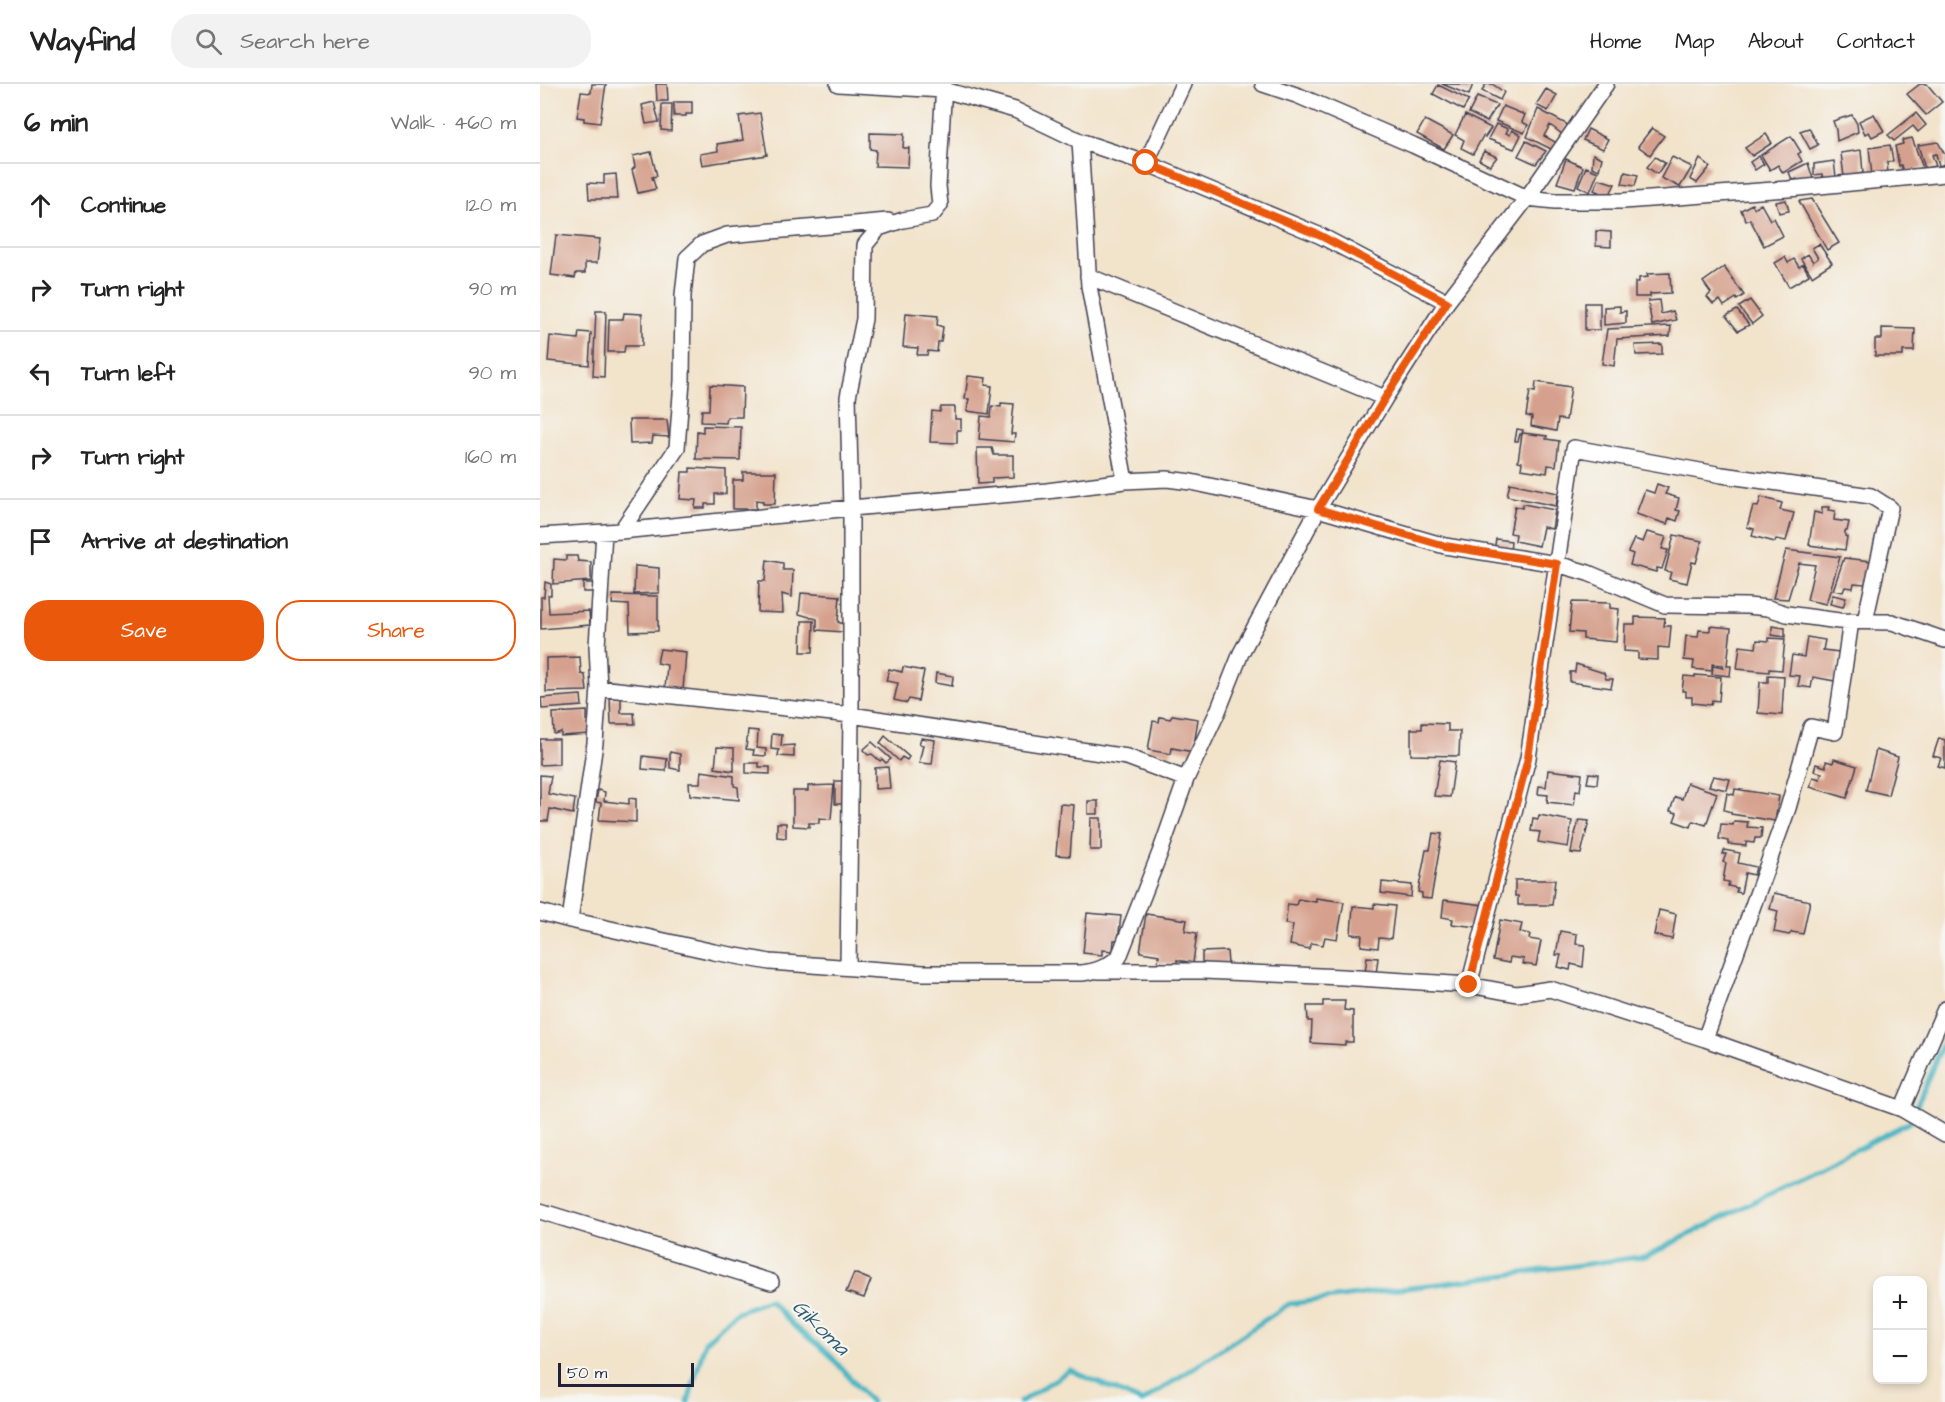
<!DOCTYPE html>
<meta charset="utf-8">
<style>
:root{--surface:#fff;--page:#f2f2f2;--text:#222;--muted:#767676;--line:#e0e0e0;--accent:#ea580c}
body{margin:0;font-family:"Architects Daughter",sans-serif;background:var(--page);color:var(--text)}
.controls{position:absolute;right:18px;bottom:18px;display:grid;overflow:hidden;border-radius:12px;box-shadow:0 3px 9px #0003}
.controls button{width:54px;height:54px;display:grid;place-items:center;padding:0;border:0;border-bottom:2px solid var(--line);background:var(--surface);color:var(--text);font:30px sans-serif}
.scale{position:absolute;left:18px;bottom:15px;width:136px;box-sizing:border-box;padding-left:6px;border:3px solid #22223b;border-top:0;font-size:16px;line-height:21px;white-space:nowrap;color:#22223b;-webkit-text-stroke:4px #f6f6f2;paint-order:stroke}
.stop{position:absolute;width:18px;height:18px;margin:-14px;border:4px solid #ea580c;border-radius:50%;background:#fff}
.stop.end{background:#ea580c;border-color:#fff;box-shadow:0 2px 6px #0008}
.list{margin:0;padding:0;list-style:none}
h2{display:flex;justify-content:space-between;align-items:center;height:78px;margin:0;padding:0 24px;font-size:26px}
h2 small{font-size:20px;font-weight:400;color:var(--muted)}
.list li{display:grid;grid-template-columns:39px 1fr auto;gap:18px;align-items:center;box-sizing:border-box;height:84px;padding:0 24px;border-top:2px solid var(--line)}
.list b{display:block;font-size:22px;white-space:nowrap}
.list em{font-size:20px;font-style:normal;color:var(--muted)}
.actions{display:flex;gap:12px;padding:18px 24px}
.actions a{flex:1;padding:14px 0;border:2px solid var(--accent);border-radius:24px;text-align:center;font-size:21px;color:var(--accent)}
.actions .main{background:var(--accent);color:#fff}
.icon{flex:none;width:33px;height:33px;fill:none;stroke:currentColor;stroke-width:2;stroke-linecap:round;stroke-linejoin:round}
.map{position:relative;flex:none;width:1405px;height:1318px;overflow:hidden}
header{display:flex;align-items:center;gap:36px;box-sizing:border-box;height:84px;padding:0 30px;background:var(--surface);border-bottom:2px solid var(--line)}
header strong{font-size:28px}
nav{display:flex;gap:33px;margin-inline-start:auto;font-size:21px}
.search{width:420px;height:54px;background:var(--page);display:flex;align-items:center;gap:15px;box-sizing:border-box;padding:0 21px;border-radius:24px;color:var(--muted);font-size:22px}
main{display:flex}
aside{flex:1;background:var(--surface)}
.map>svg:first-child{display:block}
</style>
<header>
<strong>Wayfind</strong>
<div class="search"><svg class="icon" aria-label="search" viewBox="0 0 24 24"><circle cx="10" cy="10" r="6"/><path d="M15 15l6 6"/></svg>Search here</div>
<nav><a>Home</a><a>Map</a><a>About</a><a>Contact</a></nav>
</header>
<main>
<aside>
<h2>6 min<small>Walk · 460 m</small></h2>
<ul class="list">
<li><svg class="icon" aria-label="ahead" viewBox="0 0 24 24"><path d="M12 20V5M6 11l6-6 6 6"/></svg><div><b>Continue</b></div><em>120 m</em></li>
<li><svg class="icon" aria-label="right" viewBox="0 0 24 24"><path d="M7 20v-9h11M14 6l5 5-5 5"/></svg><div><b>Turn right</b></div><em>90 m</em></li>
<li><svg class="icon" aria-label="left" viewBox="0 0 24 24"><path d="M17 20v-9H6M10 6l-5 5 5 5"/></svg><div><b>Turn left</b></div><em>90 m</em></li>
<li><svg class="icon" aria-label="right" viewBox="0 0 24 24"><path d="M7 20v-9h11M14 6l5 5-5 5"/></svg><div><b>Turn right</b></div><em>160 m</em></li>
<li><svg class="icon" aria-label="arrive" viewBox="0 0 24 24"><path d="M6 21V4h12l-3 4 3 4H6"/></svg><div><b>Arrive at destination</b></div></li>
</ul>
<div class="actions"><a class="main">Save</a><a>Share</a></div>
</aside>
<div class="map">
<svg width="1405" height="1318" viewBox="0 0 1405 1318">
<rect width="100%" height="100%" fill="#f6f6f2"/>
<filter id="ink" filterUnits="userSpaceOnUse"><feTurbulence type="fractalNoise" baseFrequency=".0167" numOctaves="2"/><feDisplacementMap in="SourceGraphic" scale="12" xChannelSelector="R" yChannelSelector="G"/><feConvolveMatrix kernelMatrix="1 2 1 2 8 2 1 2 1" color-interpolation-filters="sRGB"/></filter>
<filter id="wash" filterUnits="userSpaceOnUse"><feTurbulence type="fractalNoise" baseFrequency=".008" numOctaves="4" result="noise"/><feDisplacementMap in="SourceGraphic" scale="24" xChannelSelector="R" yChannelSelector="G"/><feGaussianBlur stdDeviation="1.35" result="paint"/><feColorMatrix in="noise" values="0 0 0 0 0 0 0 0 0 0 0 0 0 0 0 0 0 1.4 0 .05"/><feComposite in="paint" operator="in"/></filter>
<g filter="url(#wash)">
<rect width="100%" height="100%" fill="#f2e3cb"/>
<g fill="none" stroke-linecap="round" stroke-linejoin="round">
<path stroke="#48b6c3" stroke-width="5" d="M148,1318L165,1258L197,1228L229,1216L256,1244L288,1269L331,1318
M480,1318L530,1286L602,1318L749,1220L1107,1172L1370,1038L1405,954"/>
</g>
<g id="blocks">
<path fill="#d5a08d" d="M52,0H66L60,39L44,37V34L37,33L41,8L51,9Z
M116,0H127L128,17H117Z
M902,0H933L929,11Z
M946,0H952L964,8L960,16L942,7Z
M1380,0H1387L1402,18L1386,31L1367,10Z
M898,1L929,16L923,26L893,10Z
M1006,5L1017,11L1008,27L996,21Z
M937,13L957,21L947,38L929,29Z
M114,18L119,38L106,40L102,21Z
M134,18H152V30H146V32H134Z
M122,20H132L131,47L121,46Z
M963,22L985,31L982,38L988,41L984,49L956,37Z
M998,25L1028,41L1022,50L1010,41L1004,52L1017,59L1013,66L987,53Z
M220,29L227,71L162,81L160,70L178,67L177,60L203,56L199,32Z
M1376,29L1386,41L1378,48L1373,42L1354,57L1348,51Z
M1334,30L1344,47L1332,53L1329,48L1325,50L1319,37Z
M925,31L951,44L945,53L943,52L933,70L921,64L924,56L915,51Z
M1312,31L1317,40L1318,48L1297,57L1296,46L1293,37Z
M885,36L913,51L904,65L877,50Z
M956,40L968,45L966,49L970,51L972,46L981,51L974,65L948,55Z
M1112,44L1124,52L1110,71L1098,62Z
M1269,44L1278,61L1270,65L1260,47Z
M1048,45L1068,55L1063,65L1043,56Z
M330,49L364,50L363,64H369L368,83L335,82L336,66L330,65Z
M1226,50L1232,59L1212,72L1205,64Z
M1251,52L1261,68L1258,70L1262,77L1243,89L1238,81L1230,86L1221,71Z
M1372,54L1383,84L1363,88L1361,81L1359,82L1355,62L1363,60L1362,56Z
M986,57L1006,67L996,80L978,72Z
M1398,58L1405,71V80L1399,82L1396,70L1392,71L1396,82L1385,84L1378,61Z
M1350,61L1353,77L1347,78L1348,90L1332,92L1329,64Z
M1321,66L1323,89L1304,93L1301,69Z
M944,67L957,73L950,82L939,76Z
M111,68L117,92L112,93L116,105L98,109L92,86L95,83L93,72Z
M1053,70L1062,74L1059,86L1052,83Z
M1219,72L1224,80L1215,86L1210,78Z
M1115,73L1125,79L1117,90L1107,83Z
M1132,73L1152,83L1140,103L1121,94Z
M1026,75L1043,83L1035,104L1017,99Z
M1160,75L1170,83L1157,99L1150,95Z
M1294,77L1296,93L1283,95L1282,90L1274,91V80Z
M1268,79L1274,98L1259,100L1257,95L1252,96L1249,88Z
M1046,83L1058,88L1050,108L1038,102Z
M1085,88L1098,91L1095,102L1082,100Z
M76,90L78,115H49L48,99L64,100V91Z
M1059,95L1075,100L1069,112L1054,106Z
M1272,115L1299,159L1287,166L1259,117Z
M1246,116L1249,127L1239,129L1236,118Z
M1212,120L1214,124L1221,120L1230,136L1234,134L1243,152L1224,162L1210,135L1206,137L1201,126Z
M1056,147L1071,148V163L1056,162Z
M16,151L60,155L57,179H45V189H36L35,194L11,191Z
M1279,160L1292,179L1272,192L1261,175L1268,170L1273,178L1278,174L1272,164Z
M1245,173L1248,179L1254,175L1259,183L1263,180L1269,191L1249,203L1235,179Z
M1184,183L1204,211L1197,216L1196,214L1184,222L1180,216L1173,220L1167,213L1171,209L1163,198Z
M1130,189L1131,209L1110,210V213H1095V198H1099V194L1108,193L1107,190Z
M1119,216L1121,230L1133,227L1136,236L1112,241L1108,217Z
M1210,216L1222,232L1212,240L1199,223Z
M1045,219H1060V246H1045Z
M1080,222V228L1086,227V239L1064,241V223Z
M1197,226L1209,241L1198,247L1186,232Z
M56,227H66L64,293L53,292Z
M84,229L102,230V262H85L84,268H68L69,235H83Z
M366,229L398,232L397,241L403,243L401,258H398L397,268L388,267L387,271H377L378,264L363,263Z
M1131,242L1130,252L1077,255L1074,282L1062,280L1067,245Z
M1342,244L1375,245L1374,267H1363V272H1335V255H1342Z
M39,248L51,249L49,281L8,277L10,252L38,255Z
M1122,260V270L1096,271L1095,261Z
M428,292L446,294L445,301L452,302L449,330L427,327L429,315H425Z
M996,298L1031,303L1026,336L1018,335L1016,347L991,342L992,333L986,332L990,307L995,308Z
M170,301L203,303L202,333H187L186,339L161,338L162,326H169Z
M461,319L474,320L471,350H475L474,358L439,355L441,332L451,333L452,322L461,323Z
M401,323H415V335H421V346H417V359L390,358L392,327L400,328Z
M89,336H127L129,353L113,352L112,359L90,360Z
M163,342L201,343L200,376L156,375L157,347L163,348Z
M977,345L983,346L982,350L983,349L1007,352L1006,355L1019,357L1016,382L1008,381L1007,389L981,385L982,378L978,377L982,350H980L978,357H975Z
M437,364H452L454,371H473V393L452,394V399L438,400Z
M150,384L186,386V410H175V420H165V424H155L156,416L140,415L142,388H150Z
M203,388H236L235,420H223V417L216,416V425H193V396H203Z
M970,399L1018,409L1016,422L967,412Z
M1117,400L1128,404L1125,410L1139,414L1136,426L1140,427L1137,437L1129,434L1127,440L1096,430L1105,406L1114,409Z
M1221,413L1242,419L1240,426L1254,429L1246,457L1236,455L1235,458L1212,452L1214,445L1207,443L1213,422L1218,423Z
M983,420L1015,426L1012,445L1003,443L999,462L975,457L976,450L970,449L975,422L982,424Z
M1282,423H1289L1288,426L1295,427L1294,436L1309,438L1307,447H1305V452L1307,453L1305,466L1269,461L1274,428L1282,430Z
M1107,448L1126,453L1122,465L1128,466L1122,485L1117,484L1116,488L1090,481L1093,470L1088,468L1094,455L1103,458Z
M1134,451L1162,457L1156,479L1152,478L1147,499L1129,495L1131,488L1125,487Z
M956,455L971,457L970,469L954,466Z
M1246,466L1300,473L1286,520L1267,516L1275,481L1259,479L1248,515L1233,514Z
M26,472H37L38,477L51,478V497L13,500L14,475L26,476Z
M1304,474L1331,477L1325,500L1314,499L1313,504L1305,503L1303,508L1293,506Z
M227,476L243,479V486H253L252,513L242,510L243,529L218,528L219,497H225Z
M95,482L119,484V509L94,510Z
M5,498L11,500V511H8L9,529L49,527L50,541L1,545V513H4Z
M43,499H53V508H43Z
M261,509L300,512L298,538L303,540V548L277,546V535L259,530Z
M73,511L118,512V547L90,548L89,521L72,520Z
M1293,511L1306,514L1303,523L1290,520Z
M1032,518L1070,519V524L1079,525L1076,558L1043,555V549L1029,548Z
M1095,533L1125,534L1124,542H1131L1129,564L1118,563V576L1098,575V568L1084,567L1085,540H1095Z
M262,537H274L273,568H261Z
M1170,542L1191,544L1187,582H1191L1190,592L1172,590L1173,582L1183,584V581L1172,580V587L1153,585L1154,577L1144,576L1146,552L1158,553L1159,546L1170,547Z
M1232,542L1245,544V553L1232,551Z
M1267,553L1285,556L1283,566L1299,568L1295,597L1273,593L1271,604L1258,602L1260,592L1249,591L1252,571L1264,573Z
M1229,554L1245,555L1242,586L1229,585V588L1197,585L1200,562L1216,564L1217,556L1229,557Z
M120,565L146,568L143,606L125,605L127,581L117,579Z
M40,573L41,590L45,591L47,607L6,608V574Z
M1036,580L1064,589L1066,595H1073L1071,604L1030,598V588H1035Z
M363,583L384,587L378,617L369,615L367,619L354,616L358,599L346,597L349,585L362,588Z
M396,589L413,592L412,602L395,599Z
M1155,591L1181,593L1179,617L1172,616L1171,621L1152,619V613H1146V607H1142L1144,592L1155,593Z
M1228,591L1244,592L1242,631L1218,629L1220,598H1228Z
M41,611L42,622L2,625L1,614Z
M70,614H81V629H94L95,640H71Z
M47,627V637L51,638L50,650L21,652V648L14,650L13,629Z
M633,631L658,635L653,668L632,664L631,670L608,666L613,637L619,638L620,633L630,635Z
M882,639L908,640V647H920L919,672L871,671V645H882Z
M208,646L218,647L217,664L226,665V672L213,671L214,666L206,665Z
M232,650L242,651L241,662L254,661V673L238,672L239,666L231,665Z
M345,652L369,673L367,676L362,673L359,677L340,659Z
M381,654L395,656L392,680L379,679L383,661L379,660Z
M1399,654L1405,656V684L1398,682L1401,674L1393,672Z
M0,655H19V680L0,681Z
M332,658L351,675L346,679L342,675L340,677L332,670L328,671L323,666Z
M177,663L194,664V687L175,684Z
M1336,666L1358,673L1348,711L1326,706Z
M130,668L140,670V686L130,684Z
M103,672L127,675L126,687L102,685Z
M1294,675L1317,682L1307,714L1270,703L1273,693L1280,695L1282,689L1274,687L1276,680L1286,683V677L1293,679Z
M900,676L915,678L910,713L894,712Z
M206,679H219V683H230V690L206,689Z
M348,683L350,704L335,705V684Z
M1008,686L1042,690L1040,707L1036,706L1034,721L1007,718L1008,711L998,710L999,702L1006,703Z
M161,687L194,692V702L198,703L199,716L150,711L149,699H160Z
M1049,689L1058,690L1057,700L1047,699Z
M0,691L11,692L8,710L35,715L33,730L10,725L8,737H0Z
M1173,692L1190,695L1187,706L1169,702Z
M295,697H304V720H295Z
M1147,699L1177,709L1166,741L1153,737L1151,743L1134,737L1137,729L1130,727L1135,713L1142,715Z
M294,701L291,735L279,734V739H269V743L253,742V707H268V702Z
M1195,705L1239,712L1235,737L1191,730V728L1184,726L1187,709L1194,711Z
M58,706L65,708L64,717L89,720V714L96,715V738L59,736L61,719L56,718Z
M548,717H558V730H548Z
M520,720L534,721L530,772L516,771Z
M999,731L1032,737L1028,763L998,758L1000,748L991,747L993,734L998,735Z
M551,734H561V766H550Z
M1039,736L1049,737L1041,770L1031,769L1033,757Z
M1194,737L1208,738L1207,743L1222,744L1221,754H1215L1214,759L1206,758V762L1188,760V757L1179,755L1181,740L1193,741Z
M237,739H246V754L237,753Z
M893,749L902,750L891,815L882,814V809L878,808L886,766H890Z
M1184,766L1200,769L1198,779L1216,783L1214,791L1205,789L1201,809L1196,808L1197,804L1188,802L1189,798L1183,797L1186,779L1183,778L1186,770H1183Z
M975,796H1015L1012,821H978V812H975Z
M842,798L872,801L871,813L841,809Z
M1234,809L1270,817L1263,850L1252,848L1249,851L1234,848L1238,827L1230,825Z
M776,814L804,818L797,855L785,853L783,861L771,859L769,865L750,861L753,841L745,840L748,820L756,821L758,815L776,818Z
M904,816L944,821L943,835L938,834L937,843L912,840L913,835L902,833Z
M834,820L855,822L851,855L839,854L838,864L821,862L822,851L811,850L813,822L834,824Z
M1119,826L1136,830L1132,855L1114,851Z
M547,829L581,832L578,856H574L573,867L562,866V871L543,869Z
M606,830L647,836L645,847L657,849L653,879L637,876V881L618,878L619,871L600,868Z
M960,836L982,840L980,848L990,850L989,855L1001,857L996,882L983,880L984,875L970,873L969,879L953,876Z
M1020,847L1037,850L1036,860L1045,861L1043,883L1031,880L1030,886L1018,883L1021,871H1016Z
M687,867L688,880L662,881V868Z
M827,873L838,874L836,890L825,889Z
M783,917H805L804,926L813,927V958H805V961L771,959L772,937H768L767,922H783Z
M314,1189L331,1196L324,1214L306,1208Z"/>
</g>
</g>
<g filter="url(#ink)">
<use href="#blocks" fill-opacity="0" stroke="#413f51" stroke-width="1.5"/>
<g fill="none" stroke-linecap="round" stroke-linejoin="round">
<defs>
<path id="street" d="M298,0L404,6L475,26L540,57
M723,0L759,12L873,61L987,114L1015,117H1083L1248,105L1405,90
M606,79L781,152L907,218
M548,192L845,314
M585,397L549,202L540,57L606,79L643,0
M81,447L137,364L142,297L143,211L147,174L162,160L187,151L348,137
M0,452L81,447L311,424L507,407L585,397L627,395L651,398L778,425L905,462L1017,480L1048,489L1125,521L1207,522L1228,524L1247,530L1299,537L1352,538L1405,556
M59,604L311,631L587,673L646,695
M0,828L30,836L174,868L230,878L383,889H542C558,887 567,883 579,873L621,766L646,695L678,627L701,569L778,425L845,314L907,218L987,114L1066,0
M30,836L55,659L59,604L57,562L64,448
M308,883L311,631V424L308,313L324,235L325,161L339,144L363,136L392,131L400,121L398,102L404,0
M558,887H663L802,893L929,901L977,910L1010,905L1165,955L1362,1025L1405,1050
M929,901L988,674L1034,364L1182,391L1331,412L1350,424L1325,537
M1165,955L1248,724L1271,643L1295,648L1311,537
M1362,1025L1405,925
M0,1127L231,1198"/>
</defs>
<use href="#street" stroke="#413f51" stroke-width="18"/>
<use href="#street" stroke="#fff" stroke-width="15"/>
</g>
</g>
<g fill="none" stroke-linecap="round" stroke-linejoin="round" filter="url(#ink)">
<path stroke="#ea580c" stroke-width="8" d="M606,79L781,152L907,218L845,314L778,425L905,462L1017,480L988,674L929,901"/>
</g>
<g text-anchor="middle" stroke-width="4.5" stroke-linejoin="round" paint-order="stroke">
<g font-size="21" font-style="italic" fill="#315d71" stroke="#f6f6f2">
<text transform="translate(281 1243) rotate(44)" y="7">Gikoma</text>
</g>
</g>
</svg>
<div class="controls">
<button>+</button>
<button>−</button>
</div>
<div class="scale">50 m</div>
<div class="stop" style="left:606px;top:79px"></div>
<div class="stop end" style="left:929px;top:901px"></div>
</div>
</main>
